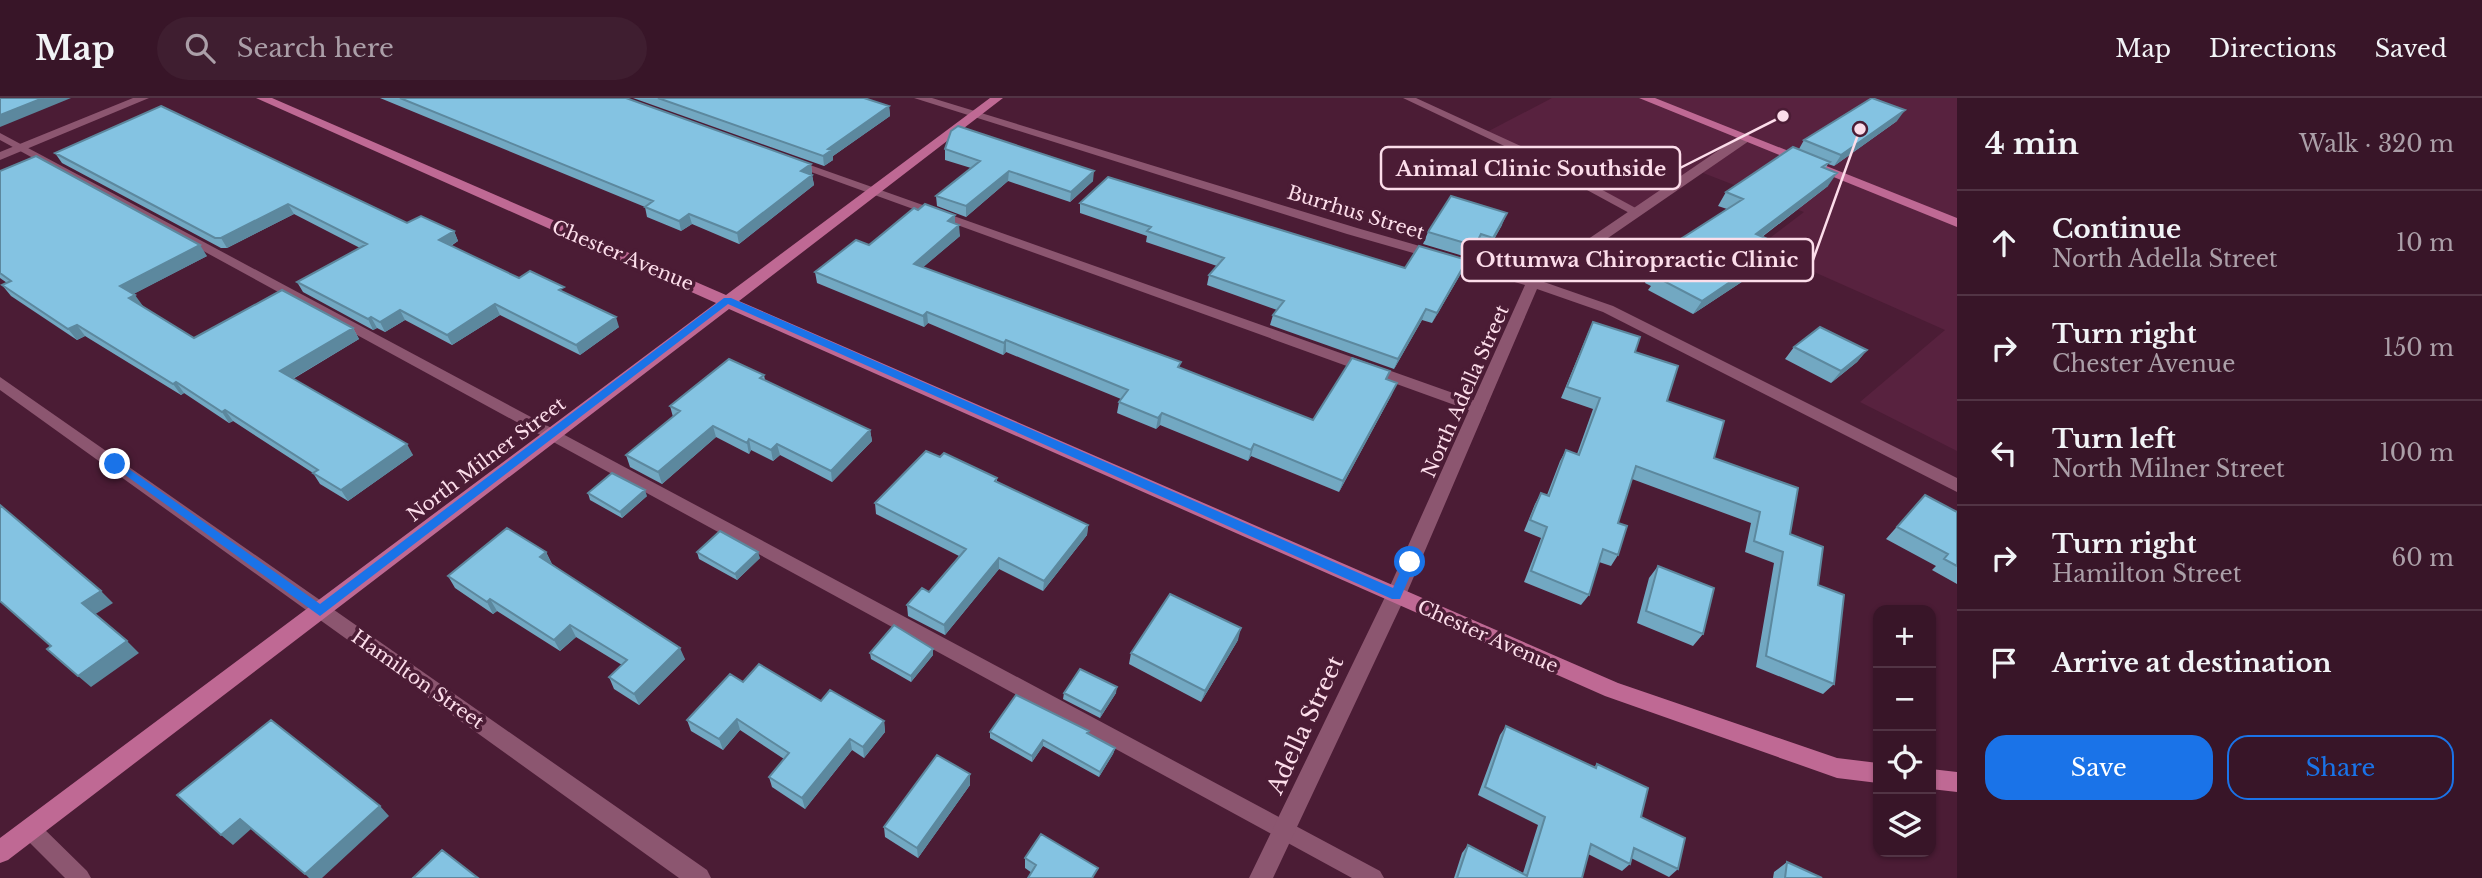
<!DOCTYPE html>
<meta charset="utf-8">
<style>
:root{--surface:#381528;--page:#3f1e30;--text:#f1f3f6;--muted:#ab9fa8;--line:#523445;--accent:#1a73e8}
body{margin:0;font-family:"Libre Baskerville",serif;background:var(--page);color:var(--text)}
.controls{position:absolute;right:21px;bottom:21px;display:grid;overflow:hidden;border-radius:14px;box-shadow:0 2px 5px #0004}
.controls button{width:63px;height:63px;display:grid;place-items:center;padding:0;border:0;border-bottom:2px solid var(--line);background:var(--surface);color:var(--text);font:35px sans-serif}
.stop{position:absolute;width:21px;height:21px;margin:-16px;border:5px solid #1a73e8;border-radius:50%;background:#fff}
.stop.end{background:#1a73e8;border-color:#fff;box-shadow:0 2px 7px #0008}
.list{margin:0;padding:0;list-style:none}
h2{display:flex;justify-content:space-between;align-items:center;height:91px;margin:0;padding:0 28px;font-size:30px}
h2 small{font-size:23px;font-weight:400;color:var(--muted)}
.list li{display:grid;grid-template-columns:46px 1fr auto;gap:21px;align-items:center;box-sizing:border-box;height:105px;padding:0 28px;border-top:2px solid var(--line)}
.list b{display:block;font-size:26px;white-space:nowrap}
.list p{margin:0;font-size:23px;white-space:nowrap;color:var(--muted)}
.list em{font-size:23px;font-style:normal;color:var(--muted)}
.actions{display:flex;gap:14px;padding:21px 28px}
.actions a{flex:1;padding:16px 0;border:2px solid var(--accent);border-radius:21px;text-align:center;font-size:24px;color:var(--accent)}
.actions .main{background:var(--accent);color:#fff}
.icon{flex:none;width:38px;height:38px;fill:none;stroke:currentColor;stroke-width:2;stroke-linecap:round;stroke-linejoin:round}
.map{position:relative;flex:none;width:1957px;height:780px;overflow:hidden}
header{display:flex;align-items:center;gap:42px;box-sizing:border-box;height:98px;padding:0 35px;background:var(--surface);border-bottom:2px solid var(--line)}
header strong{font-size:33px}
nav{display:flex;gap:38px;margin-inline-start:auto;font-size:24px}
.search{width:490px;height:63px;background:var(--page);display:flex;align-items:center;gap:18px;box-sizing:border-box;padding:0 24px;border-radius:38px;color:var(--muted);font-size:26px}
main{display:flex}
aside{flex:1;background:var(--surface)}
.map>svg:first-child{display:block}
</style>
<header>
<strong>Map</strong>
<div class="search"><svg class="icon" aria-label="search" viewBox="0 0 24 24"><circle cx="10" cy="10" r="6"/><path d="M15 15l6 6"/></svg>Search here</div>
<nav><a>Map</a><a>Directions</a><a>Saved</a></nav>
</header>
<main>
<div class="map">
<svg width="1957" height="780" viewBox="0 0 1957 780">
<rect width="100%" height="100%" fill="#4b1c35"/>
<path fill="#58223f" d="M1552,0H1957V353L1860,304L1945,232L1758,149L1804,114L1698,73L1637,114L1485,35Z"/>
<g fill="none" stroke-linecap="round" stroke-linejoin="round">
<path fill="#8c5670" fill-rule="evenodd" d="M1403,0H1416L1525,50L1643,114L1637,118L1633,117L1517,54Z
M0,35L1380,773L1384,780H1352L0,42Z
M793,61L1484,306L1486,310L1484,314H1474L789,66L787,64Z
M30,721L37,724L87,773L91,780H65L23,738L20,731L23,724Z"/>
<path fill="#8c5670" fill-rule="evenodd" d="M133,0H149L0,62V54Z
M914,0H932L1357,130L1531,180L1741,37H1749V43L1544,184L1613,208L1957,380V394L1603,214L1537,191L1406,497L1273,780H1249L1386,497L1525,187L1347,136Z
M0,279L707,772L711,780H679L0,292Z"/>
<path fill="#bf6994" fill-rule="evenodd" d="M256,0H272L726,197L990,0H1003L739,203L1618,585L1837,660L1878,665V685L1837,680L1605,598L729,211L8,762L0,765V740L716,205Z
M1639,0H1655L1957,120V129Z
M1931,671L1957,674V694L1931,691Z"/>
</g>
<path fill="#72a8c2" d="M380,0H626L811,66L812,76V77L814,87L739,146L692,126L681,133L647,119L645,109Z
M633,0H864L889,8L890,18L833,58V62L824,68Z
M1897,23L1834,68L1828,66L1825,71L1828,88L1762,139L1775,162L1693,216L1648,192L1651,188L1645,185L1651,168L1659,155L1727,111L1718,108L1726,94L1799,51L1804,42Z
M945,51L1093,83L1070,104L1008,83L966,119L937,108L936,98L971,70L945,62Z
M55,55L407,125L454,133L458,143L451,148L519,180L566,195L619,229L580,257L500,217L452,247L405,222L385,234L377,230L373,232L303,194L297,184L360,150L294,116L227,150H221L62,65Z
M0,73L207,158L133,196L142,208L194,240L353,230L359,241L293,281L413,357L348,403L320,386L313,375L233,323L229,325L184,295L181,297L85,238L77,242L11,198L2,187L7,185L0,180Z
M1080,105L1405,170L1463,172L1432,225L1422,222L1394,271L1270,227L1273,217L1277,212L1207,187L1209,177L1217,168L1146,144L1147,138L1080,115Z
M955,126L960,138L923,169L1313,322L1387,281L1392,296L1339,394L1251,358L1248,363L1160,327L1156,331L1117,315L1119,304L1121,301L1006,254L1003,257L928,225L924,229L817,185L815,174L869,147Z
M1502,127L1488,152L1476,148L1470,160L1423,146L1428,134Z
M1593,224L1635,254L1667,303L1714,360L1790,436L1818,487L1834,586L1823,596L1756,569L1774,465L1745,454L1751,425L1632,381L1618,425V457L1611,468L1599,464L1589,497L1581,507L1524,484L1541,440L1524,433L1535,406L1541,395L1547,397L1560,363L1566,352L1577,356L1593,311L1561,300L1588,235Z
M1794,249L1867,252L1857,264L1831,285L1785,261Z
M764,277L765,282L870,332L872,343L832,384L780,357L773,363L751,352L749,356L716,339L662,386L630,369L626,357L673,319L670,308Z
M940,359L997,380V384L1088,427L1087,437L1043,493L999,471L945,537L908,518L907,507L929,494L959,458L876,416L875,405Z
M588,395L647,398L622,420L590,402Z
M1925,397L1957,418V486L1932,472L1936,468L1886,441Z
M546,454L552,466L685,561L639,607L614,591L609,579L622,567L576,539L560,553L497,513L493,516L455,490L448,478Z
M697,454L760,460L737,482L699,461Z
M1658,468L1703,536L1693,548L1637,525L1649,480Z
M1238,542L1201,604L1129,566L1131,555Z
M870,555L933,557L911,584L871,561Z
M743,584L821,603L884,623L885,634L864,660L852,652L805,711L772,689L769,679L784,661L740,632L723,652L691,633L687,622Z
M1064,595H1116L1100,620L1063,601Z
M1506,628L1594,669L1597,666L1641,719L1678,771L1669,779L1631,760L1630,766L1622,773L1588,756L1582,780H1454L1462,755L1468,747L1523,775L1538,727L1478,697L1500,637Z
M1089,633L1088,635L1115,650L1113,656L1099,679L1043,648L1032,664L990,640V634Z
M970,676V687L918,760L885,739L884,729Z
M1025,760L1098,770L1032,775L1025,770Z
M1787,764L1822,780H1773L1774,774Z"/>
<path fill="#5c889e" d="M43,0H71L0,29V17Z
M889,8L890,18L833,58V62L824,68L823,58L828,51Z
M1905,12L1897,23L1834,68L1841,57Z
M811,66L812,76L803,83L801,73Z
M1009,73L1008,83L966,119V108Z
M1094,73L1093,83L1070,104L1071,94Z
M1837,75L1828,88L1748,149L1756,136Z
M812,77L814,87L739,146L737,135Z
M288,106L294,116L227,150L221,140Z
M1507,115L1502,127L1488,152L1493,140Z
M689,116L692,126L681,133L679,123Z
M955,117V128L948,123Z
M959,127L960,138L914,177V166Z
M454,133L458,143L443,152L439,142Z
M1481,136L1476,148L1470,160L1475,148Z
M200,147L207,158L128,199L120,188Z
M1783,148L1775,162L1693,216L1702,203Z
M1467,162L1463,172L1432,225L1437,215Z
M135,197L143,208L137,211L129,200Z
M495,206L500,217L452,247L447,237Z
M1426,211L1422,222L1394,271L1398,261Z
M400,212L405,222L385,234L380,224Z
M927,214L928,225L924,229L923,218Z
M371,219L377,230L373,232L368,221Z
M616,219L619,229L580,257L576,247Z
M77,227L85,238L77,242L68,231Z
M353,230L359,241L287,284L280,273Z
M1006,242V254L1003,257L1004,245Z
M1867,252L1857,264L1831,285L1841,273Z
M176,284L184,295L181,297L173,286Z
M1397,285L1392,296L1339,394L1343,383Z
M225,312L233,323L229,325L222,314Z
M1162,315L1160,327L1156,331L1158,320Z
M713,328L716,339L662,386L658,374Z
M870,332L872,343L832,384L831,373Z
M749,341L751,352L749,356L747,345Z
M407,346L413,357L348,403L341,392Z
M777,346L780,357L773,363L771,352Z
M1254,346L1251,358L1248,363L1251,352Z
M645,392L647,398L622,420L620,414Z
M1088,427L1087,437L1043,493L1044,483Z
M546,454L552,466L540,459Z
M758,454L760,460L737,482L735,476Z
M999,460V471L945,537L944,527Z
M101,493L113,505L94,517L82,505Z
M490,501L497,513L493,516L487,504Z
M570,527L576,539L560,553L554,542Z
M1241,530L1238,542L1201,604L1205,593Z
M127,543L139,555L91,589L78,578Z
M680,550L685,561L639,607L634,596Z
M933,551V557L911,584V578Z
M1117,589L1116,595L1100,620L1101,614Z
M737,621L740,632L723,652L719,641Z
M884,623L885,634L864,660L863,649Z
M850,641L852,652L805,711L802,700Z
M1043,642V648L1032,664V658Z
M1115,650L1113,656L1099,679L1100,674Z
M970,676V687L918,760L917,750Z
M380,708L389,718L322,780H309L305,776Z
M240,721L251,731L233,747L221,737Z"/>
<path fill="#84c3e2" stroke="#5c889e" stroke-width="2" d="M0,0H43L0,17Z
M400,0H626L811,66L801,73L812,77L737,135L689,116L679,123L645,109L653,103Z
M658,0H864L889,8L828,51L832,52L823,58Z
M1872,0L1905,12L1841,57L1804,42Z
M161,8L407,125L421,118L454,133L439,142L519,180L530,173L564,189L559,192L616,219L576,247L495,206L447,237L400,212L380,224L371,219L368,221L297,184L367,146L288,106L221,140H215L55,55Z
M958,28L1094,73L1071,94L1009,73L966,108L936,98L980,63L945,51L951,33Z
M1793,49L1830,64L1822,69L1837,75L1756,136L1783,148L1702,203L1656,179L1661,176L1652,172L1659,155L1743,101L1726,94Z
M36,58L200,147L120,188L135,197L129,200L194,240L282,192L353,230L280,273L407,346L341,392L313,375L318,372L225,312L222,314L176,284L173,286L77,227L68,231L2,187L11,183L0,175V73Z
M1108,79L1405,170L1419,148L1467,162L1437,215L1426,211L1398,261L1273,217L1284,203L1209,177L1224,160L1147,133L1151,129L1080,105Z
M1451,98L1507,115L1493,140L1481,136L1475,148L1428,134Z
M925,106L955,117L948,123L959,127L914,166L1181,264L1178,269L1313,322L1352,260L1390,273L1386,281L1397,285L1343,383L1254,346L1251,352L1162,315L1158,320L1119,304L1128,292L1006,242L1004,245L927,214L923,218L815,174L856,142L869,147L914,110L918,112Z
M1593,224L1640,239L1635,254L1678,268L1667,303L1724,323L1714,360L1798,390L1790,436L1823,449L1818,487L1844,497L1834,586L1766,558L1783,454L1754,443L1760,414L1636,368L1618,425L1627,428L1618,457L1603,451L1589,497L1531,473L1547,429L1530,422L1541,395L1549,398L1566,352L1579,357L1600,300L1567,289Z
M1820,229L1867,252L1841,273L1794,249Z
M729,261L764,277L760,280L870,332L831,373L777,346L771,352L749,341L747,345L713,328L658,374L626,357L680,313L670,308Z
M926,353L940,359L944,355L997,380L995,383L1088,427L1044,483L999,460L944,527L907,507L922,490L929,494L966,451L875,405Z
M612,375L645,392L620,414L588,395Z
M1925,397L1957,414V468L1944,461L1948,456L1897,429Z
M0,407L101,493L82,505L127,543L78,578L47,551L51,548L0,503Z
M507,430L546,454L540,459L680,550L634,596L609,579L627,562L570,527L554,542L490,501L487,504L448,478Z
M720,433L758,454L735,476L697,454Z
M1658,468L1714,490L1703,536L1646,513Z
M1170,496L1241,530L1205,593L1131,555Z
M894,527L933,551L911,578L870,555Z
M759,566L821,603L830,592L884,623L863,649L850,641L802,700L769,679L789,655L737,621L719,641L687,622L730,576L743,584Z
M1080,571L1117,589L1101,614L1064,595Z
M1016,597L1089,633L1087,635L1115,650L1100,674L1043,642L1032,658L990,634Z
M271,622L380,708L305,776L240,721L221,737L177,697Z
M1506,628L1596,670L1597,666L1648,690L1641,719L1685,740L1678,771L1634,750L1630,766L1591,746L1582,780H1457L1468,747L1527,778L1545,719L1485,689Z
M937,657L970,676L917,750L884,729Z
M1041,736L1098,770L1092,780H1028L1036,767L1025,760Z
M442,752L478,780H413Z
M1787,764L1822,780H1785Z"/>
<path fill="#1a73e8" d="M724,200H731L1393,490L1406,461L1410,459L1416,464L1400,501H1392L728,206L320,518L110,366L111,364H119L320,506Z"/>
<g text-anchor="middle" stroke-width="7" stroke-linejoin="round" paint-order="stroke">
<g font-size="19" fill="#fcddea" stroke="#4b1c35">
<text transform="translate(1356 114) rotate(17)" y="7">Burrhus Street</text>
<text transform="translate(623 157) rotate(23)" y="7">Chester Avenue</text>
<text transform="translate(1465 293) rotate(-66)" y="7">North Adella Street</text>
<text transform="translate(486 361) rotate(-37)" y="7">North Milner Street</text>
<text transform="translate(1488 538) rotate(24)" y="7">Chester Avenue</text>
<text transform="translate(418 581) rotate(35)" y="7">Hamilton Street</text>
</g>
<g font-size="23" fill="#fcddea" stroke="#4b1c35">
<text transform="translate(1305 627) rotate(-65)" y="8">Adella Street</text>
</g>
</g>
<path fill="none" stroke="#fcddea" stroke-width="2.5" d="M1783 18L1680 70M1860 31L1813 162"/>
<g fill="#fcddea" stroke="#4b1c35" stroke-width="2.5">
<circle cx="1783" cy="18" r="7"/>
<circle cx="1860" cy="31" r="7"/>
</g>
<g fill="#4b1c35" stroke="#fcddea" stroke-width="2.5">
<rect x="1381" y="49" width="299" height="42" rx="7"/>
<rect x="1462" y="141" width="351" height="42" rx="7"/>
</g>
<g font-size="21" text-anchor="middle" font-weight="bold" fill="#fcddea">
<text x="1531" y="78">Animal Clinic Southside</text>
<text x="1637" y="169">Ottumwa Chiropractic Clinic</text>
</g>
</svg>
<div class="controls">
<button>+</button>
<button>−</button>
<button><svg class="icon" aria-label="locate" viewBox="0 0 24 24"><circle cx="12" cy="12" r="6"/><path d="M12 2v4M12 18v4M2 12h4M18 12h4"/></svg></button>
<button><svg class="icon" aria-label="layers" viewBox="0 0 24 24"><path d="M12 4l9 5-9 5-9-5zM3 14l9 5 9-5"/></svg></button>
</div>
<div class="stop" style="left:1410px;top:464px"></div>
<div class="stop end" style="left:115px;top:366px"></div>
</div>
<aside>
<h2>4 min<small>Walk · 320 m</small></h2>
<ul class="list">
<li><svg class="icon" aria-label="ahead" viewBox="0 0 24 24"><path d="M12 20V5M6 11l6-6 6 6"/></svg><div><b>Continue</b><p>North Adella Street</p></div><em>10 m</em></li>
<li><svg class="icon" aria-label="right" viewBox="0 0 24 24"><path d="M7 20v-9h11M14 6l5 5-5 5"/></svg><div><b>Turn right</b><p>Chester Avenue</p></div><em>150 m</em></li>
<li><svg class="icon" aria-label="left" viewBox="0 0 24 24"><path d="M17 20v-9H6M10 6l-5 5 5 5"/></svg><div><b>Turn left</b><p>North Milner Street</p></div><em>100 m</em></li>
<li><svg class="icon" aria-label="right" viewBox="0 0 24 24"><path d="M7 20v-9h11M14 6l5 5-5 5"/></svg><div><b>Turn right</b><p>Hamilton Street</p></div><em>60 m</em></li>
<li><svg class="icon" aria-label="arrive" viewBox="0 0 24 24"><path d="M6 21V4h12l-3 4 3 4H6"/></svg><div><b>Arrive at destination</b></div></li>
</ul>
<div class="actions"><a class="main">Save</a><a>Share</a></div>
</aside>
</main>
